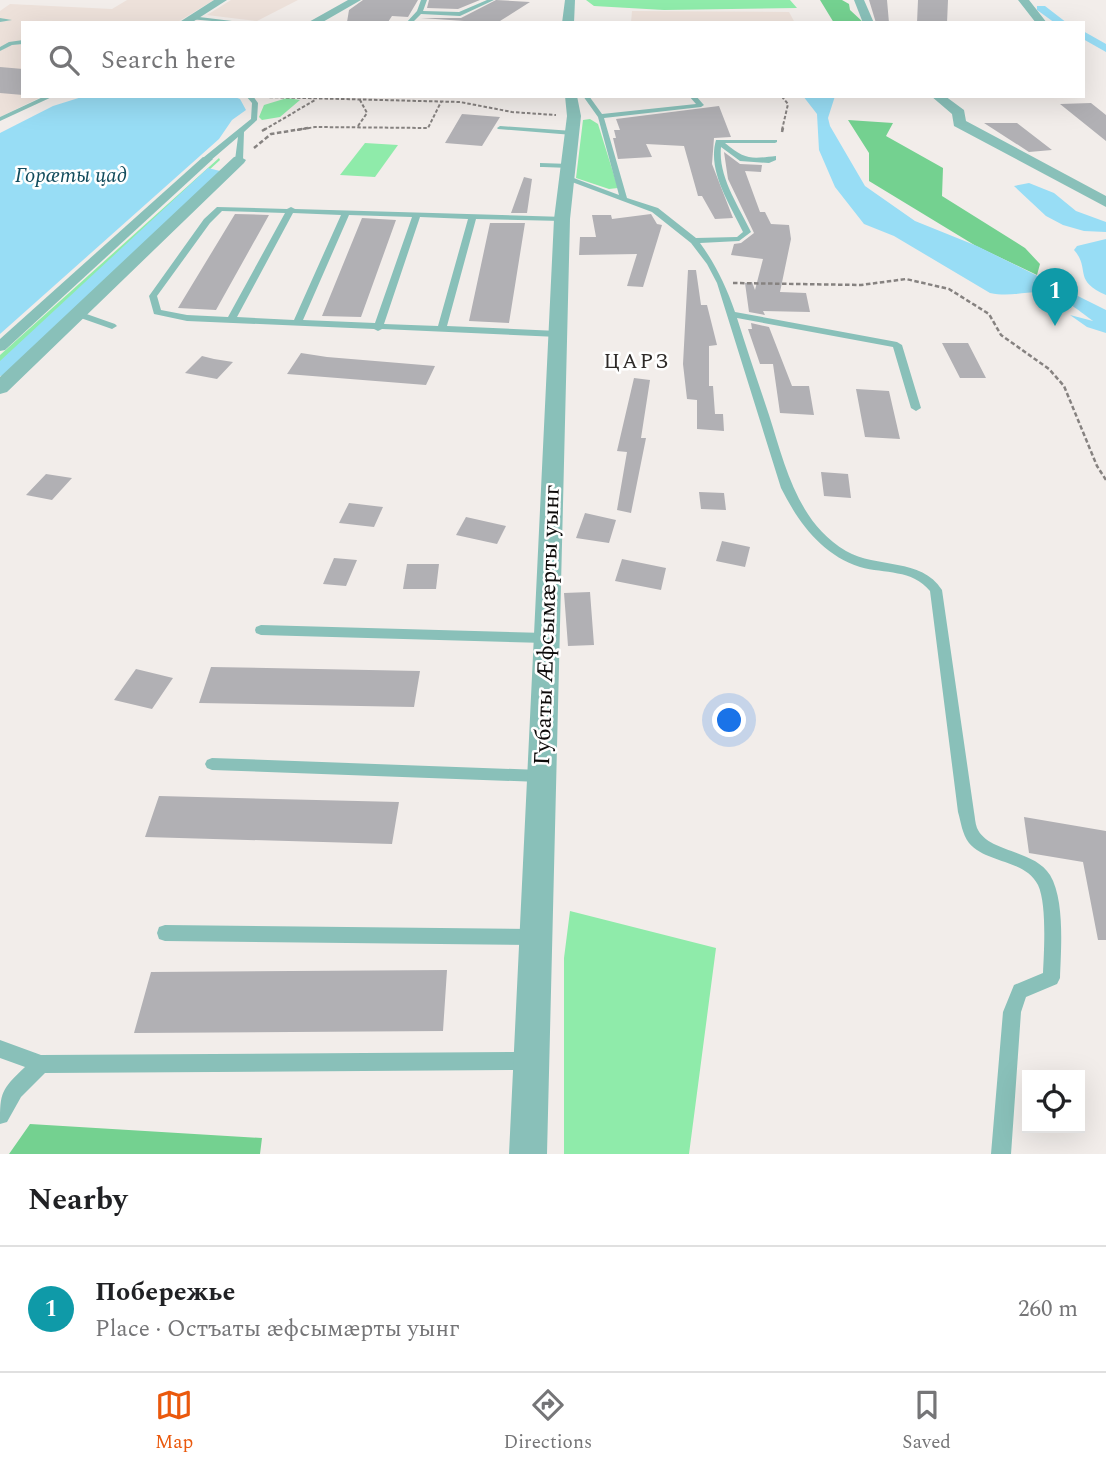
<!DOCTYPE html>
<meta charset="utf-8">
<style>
:root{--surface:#fff;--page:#f6f6f6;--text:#202124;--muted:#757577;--line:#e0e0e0;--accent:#ea580c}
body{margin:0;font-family:Spectral,serif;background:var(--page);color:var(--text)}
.controls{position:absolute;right:21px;bottom:21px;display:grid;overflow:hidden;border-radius:0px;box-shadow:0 7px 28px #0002}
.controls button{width:63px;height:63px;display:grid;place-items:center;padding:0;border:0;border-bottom:2px solid var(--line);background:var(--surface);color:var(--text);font:35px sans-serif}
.you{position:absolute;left:730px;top:721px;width:24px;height:24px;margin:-18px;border:5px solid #fff;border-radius:50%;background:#1a73e8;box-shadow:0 0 0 10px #1a73e833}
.badge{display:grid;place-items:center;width:46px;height:46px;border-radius:50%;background:var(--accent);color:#fff;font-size:23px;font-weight:700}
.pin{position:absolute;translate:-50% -58px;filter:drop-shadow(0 2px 4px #0008)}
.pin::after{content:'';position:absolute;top:37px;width:24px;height:21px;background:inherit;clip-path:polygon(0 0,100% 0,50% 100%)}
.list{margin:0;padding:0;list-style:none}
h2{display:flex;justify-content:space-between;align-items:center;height:91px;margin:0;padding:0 28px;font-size:30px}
h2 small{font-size:23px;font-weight:400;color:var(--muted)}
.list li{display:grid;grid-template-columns:46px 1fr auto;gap:21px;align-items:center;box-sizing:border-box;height:126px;padding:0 28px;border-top:2px solid var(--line)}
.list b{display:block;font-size:26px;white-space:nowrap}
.list p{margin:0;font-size:23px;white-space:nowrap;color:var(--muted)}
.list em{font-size:23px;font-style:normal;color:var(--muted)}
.icon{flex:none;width:38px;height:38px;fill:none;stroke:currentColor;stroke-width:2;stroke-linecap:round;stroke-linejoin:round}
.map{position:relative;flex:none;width:1106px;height:1154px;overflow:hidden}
.search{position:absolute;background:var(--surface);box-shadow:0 7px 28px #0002;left:21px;right:21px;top:21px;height:77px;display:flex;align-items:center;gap:18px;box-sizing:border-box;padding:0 24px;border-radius:0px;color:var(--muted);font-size:26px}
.sheet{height:217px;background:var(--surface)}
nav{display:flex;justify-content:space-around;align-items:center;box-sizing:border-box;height:98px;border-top:2px solid var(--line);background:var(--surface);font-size:19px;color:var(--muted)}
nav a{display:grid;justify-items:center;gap:4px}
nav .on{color:var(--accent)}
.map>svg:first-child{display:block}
</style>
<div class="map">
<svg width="1106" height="1154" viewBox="0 0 1106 1154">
<rect width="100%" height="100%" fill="#f2edea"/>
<path fill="#ede1da" d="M127,0H214L176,23H23V96H43L0,117V11L10,4L112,9Z
M231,0H298L257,21L207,15Z
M632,11L789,12L795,23H631Z"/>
<path fill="#8febaa" d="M586,0H790L797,8L664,10L594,6Z
M287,98L300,100L280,117L262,120L259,117L264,105Z
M590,119L598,124L618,188L609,189L576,178L583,120Z
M365,143L398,145L375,177L340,175Z
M219,158L220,160L0,362V355Z
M570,911L716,948L689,1154H564V958Z"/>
<path fill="#74d190" d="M820,0H842L849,4L850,10L864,23H834Z
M848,120L893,123L886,136L943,168L942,196L1025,248L1040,264L1037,275L976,246L869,181V153Z
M30,1124L262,1138L260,1154H9Z"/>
<path fill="#98ddf5" d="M85,96H232L240,99L246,110L232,120L219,139L0,334V133L53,106Z
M803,96H835L828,118L830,126L865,186L915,221L977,246L1106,310V333L1087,327L1070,315L1093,321C1080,311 1057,293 1040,292C1021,292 1009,297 990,293L894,236L864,224L835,187L819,150L817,114Z
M1029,183L1054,193L1076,211L1106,222V232L1084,231L1063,225L1046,216L1014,186Z
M1106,239V295C1072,280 1091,269 1074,250L1077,246Z"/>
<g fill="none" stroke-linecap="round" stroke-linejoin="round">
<path fill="#98ddf5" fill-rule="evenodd" d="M1037,6H1045L1067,23H1055L1037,10Z
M1083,31L1106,44V52L1083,39Z
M208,168L220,171L6,375L0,376V361Z"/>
</g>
<path fill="#b1b0b4" d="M363,0H418L408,17L392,16L388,22H347L349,10Z
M429,0H480L458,9L427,8Z
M496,0L530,2L500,21L493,23L421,18H461Z
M869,0H887L889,23H876Z
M918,0H948L947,23H917Z
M0,67L23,69V95L0,93Z
M1091,103L1106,115V141L1060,104Z
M719,106L731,137L714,138L712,164L733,218L715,219L702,196H698L684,146L646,144L652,157L618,159L613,138H616L614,130H620L616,119Z
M462,114L500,117L482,146L445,143Z
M984,123H1017L1052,150L1029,152Z
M724,152L740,164L762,165L761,172L745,171L760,212H765L771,224L789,225L791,239L780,292L806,293L810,312L763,311L765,315L749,312L745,283L752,282L755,290L763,259L731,255L734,244L741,243L754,233L728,179Z
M524,177L532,179L527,213H511Z
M235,214L269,215L216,310L178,308Z
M651,214L657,224L662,225L643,287L627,286L637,254L579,255L580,237H596L592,215H611L612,219Z
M362,218L396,220L361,317L322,316Z
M490,223H525L509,323L469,321Z
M688,270H696L701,305H707L717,345L709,346V386H713L715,414H723L724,431L697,429V400L687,399L683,364Z
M751,323L769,327L792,386H809L814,415L780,413L773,364H760L748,329H752Z
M942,343H968L986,378H960Z
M301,353L327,357L435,366L426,385L287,374Z
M202,356L214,359L233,362L217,379L185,373Z
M634,378L650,380L641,438H646L631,513L617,510L627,452L617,451Z
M856,389L889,391L900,439L865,437Z
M821,472L848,474L851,498L824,496Z
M46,474L72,478L52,500L26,495Z
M699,492L724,493L726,510L701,509Z
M349,503L383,507L374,527L339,523Z
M585,513L616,520L609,543L576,538Z
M466,517L506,526L497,544L456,535Z
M722,541L750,547L745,567L716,561Z
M334,558L357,560L346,586L323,584Z
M622,559L666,568L661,590L615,581Z
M407,564H439L436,589H403Z
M590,592L594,645L568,646L564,593Z
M211,667L420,671L414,707L199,703Z
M136,669L173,678L152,709L114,700Z
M159,796L399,802L392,844L145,837Z
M1024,817L1106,831V940H1098L1083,862L1029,853Z
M447,970L443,1031L134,1033L151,972Z"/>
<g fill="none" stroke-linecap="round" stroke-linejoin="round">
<path stroke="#868280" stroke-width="2" stroke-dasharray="3.5 2" stroke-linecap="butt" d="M264,97L460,102L512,112L556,115
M358,126L367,113L360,100
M264,130L315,100
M297,130L315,127L428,128L441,102
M782,130L788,104L783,98L786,96"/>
<path stroke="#868280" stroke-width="2.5" stroke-dasharray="4.5 2.5" stroke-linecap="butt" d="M262,131L267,128
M782,132L783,128
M254,148L271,134L308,128
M733,283L861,285L906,279L949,289L989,314L1001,335L1049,369L1064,386L1097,466L1106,480"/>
<path fill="#89c0b9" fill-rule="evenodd" d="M421,0H427L423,11L459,12L487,0H494L460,16L421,14L412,23H406L417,11Z
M191,16L232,21L235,23L189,19Z
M0,18L12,20L0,22Z
M23,40V44L12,45L0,51V47L9,42Z
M45,96H54L0,121V117Z
M246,96H253L258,103L257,120L244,132L243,160L239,162L235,160L238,137L210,161H204V157L251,119L252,103Z
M583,96H589L602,114L696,104L689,96H696L703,104L704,105L701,107L604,118L627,198L658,208L696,238L737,237L743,232C730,204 707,171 716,140H777V142L775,143H725C746,160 750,159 776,156V160L769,163L740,161L721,147C718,177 739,206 751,232L739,241L700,243C716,265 726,286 735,312L897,342L902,345L921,408L916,411L911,408L893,347L737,318C747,350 758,382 769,415C785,465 797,522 846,551C877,569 921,557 942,590L974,812C975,817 975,823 977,828C988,853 1034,849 1050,875C1065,900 1061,949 1060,978L1057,984L1026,997L1021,1012L1011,1154H991L1003,1012L1014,985L1043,973C1044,952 1047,904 1038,885C1025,859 987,864 969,843C962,834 961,822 958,812L930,591C912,569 885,574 860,567C822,555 798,522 781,488L717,283L707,264L691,243L652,212L564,179L571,177L619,195L598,117Z
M500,126L573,131L576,133L573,135L498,129L497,128Z
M540,163L570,164L574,166L570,168L543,167H540Z
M217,207L287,209L291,207L295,209L565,217L566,219L562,221L476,219L447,326L558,331L563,334L558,337L382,329L378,331L374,329L187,321L154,314L149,296L204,219ZM222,211L285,213L228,317L187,315L161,310L157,296L210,223ZM293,213L341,215L294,320L237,317ZM349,215L412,217L375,323L303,320ZM420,217L468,219L438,326L384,324Z
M78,311L115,324L117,326L112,329L75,316V312Z
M261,625L545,633L550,634L551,638L550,642L545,643L261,635L256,633L255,630L256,627Z
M212,758L540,770L545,772L547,776L545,780L540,782L212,770L207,768L205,764L207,760Z
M165,925L533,929L539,931L541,937L539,943L533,945L165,941L159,939L157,933L159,927Z
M0,1040L41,1055L528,1052L534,1055L537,1061L534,1067L528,1070L45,1073L21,1097L7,1122L0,1124C0,1092 1,1090 25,1067L0,1058Z"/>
<path fill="#89c0b9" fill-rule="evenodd" d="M203,157L213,159L5,350L0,351V339Z"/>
<path fill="#89c0b9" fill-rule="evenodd" d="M214,0H227L191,23H178Z
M348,0H361L321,23H307Z
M565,0H575L574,23H562Z
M854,0H864L874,23H863Z
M1018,0H1029L1047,23H1036Z
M565,96H577L581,116L570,219L547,1154H509L554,219L567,116Z
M931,96H945L964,110L966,121L1106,196V207L954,126L952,114Z
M239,156L246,160L244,163L7,392L0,394V377L234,157Z"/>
</g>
<g text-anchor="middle" stroke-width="5" stroke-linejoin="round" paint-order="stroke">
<g font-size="21" font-style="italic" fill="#124c5d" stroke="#fff">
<text x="71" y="182">Горӕты цад</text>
</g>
<g font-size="21" letter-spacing="2" fill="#2e2a28" stroke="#fff">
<text x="637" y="368">ЦАРЗ</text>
</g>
<g font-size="23" fill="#0d0b0a" stroke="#fff">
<text transform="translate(546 625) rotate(-88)" y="8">Губаты Æфсымæрты уынг</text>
</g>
</g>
</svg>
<div class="controls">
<button><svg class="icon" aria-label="locate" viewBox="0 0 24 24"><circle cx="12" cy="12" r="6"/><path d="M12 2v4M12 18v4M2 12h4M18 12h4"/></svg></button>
</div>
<div class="you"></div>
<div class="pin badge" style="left:1055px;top:326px;background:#0f9aa8">1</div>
<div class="search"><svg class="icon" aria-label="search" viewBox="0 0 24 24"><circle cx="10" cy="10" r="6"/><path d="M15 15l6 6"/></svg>Search here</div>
</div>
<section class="sheet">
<h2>Nearby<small></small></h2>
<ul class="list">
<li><span class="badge" style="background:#0f9aa8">1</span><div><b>Побережье</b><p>Place · Остъаты æфсымæрты уынг</p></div><em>260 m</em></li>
</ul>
</section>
<nav>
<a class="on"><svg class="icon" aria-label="map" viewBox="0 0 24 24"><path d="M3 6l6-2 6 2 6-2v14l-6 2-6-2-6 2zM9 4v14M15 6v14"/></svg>Map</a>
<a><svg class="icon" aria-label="directions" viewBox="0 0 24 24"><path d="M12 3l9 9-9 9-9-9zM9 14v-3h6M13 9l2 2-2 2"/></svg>Directions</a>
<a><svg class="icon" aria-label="saved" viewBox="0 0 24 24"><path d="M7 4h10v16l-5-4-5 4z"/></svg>Saved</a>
</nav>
